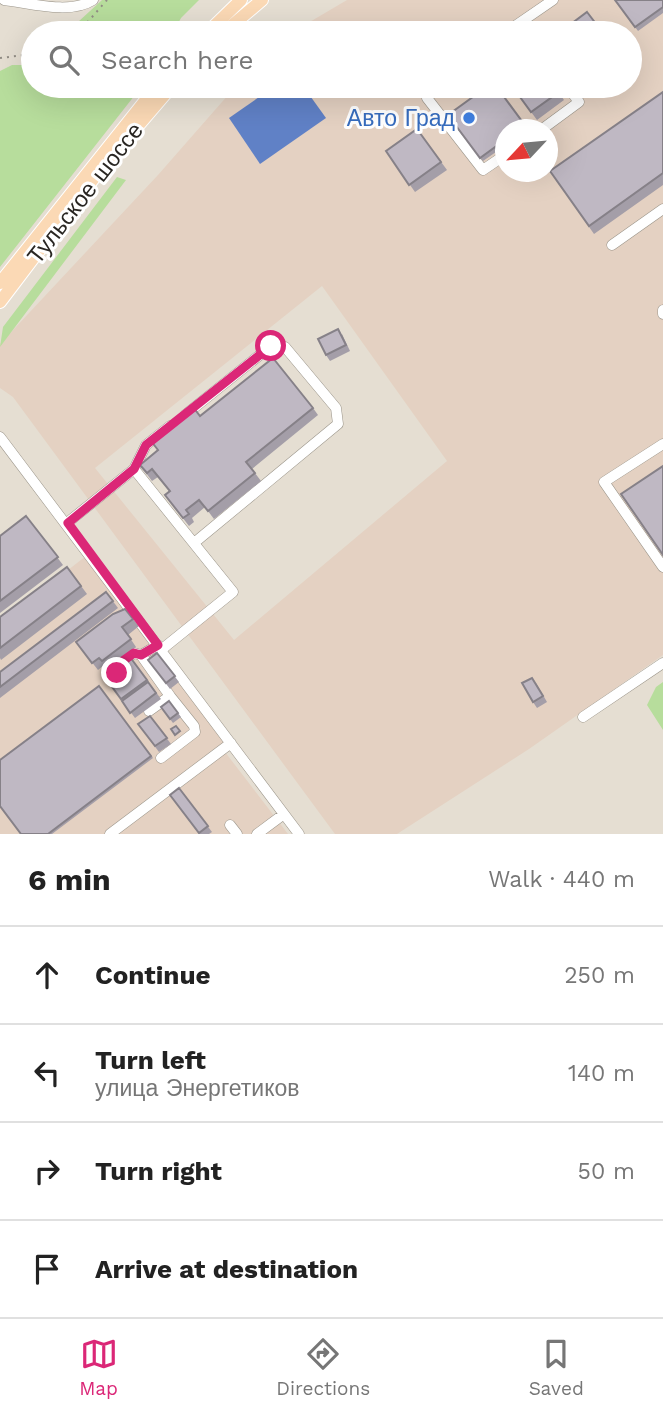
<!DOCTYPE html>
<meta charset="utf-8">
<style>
:root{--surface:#fff;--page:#f2f2f2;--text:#222;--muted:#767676;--line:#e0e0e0;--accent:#db2777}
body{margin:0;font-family:"Work Sans",sans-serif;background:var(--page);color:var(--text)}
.compass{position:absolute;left:495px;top:119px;width:63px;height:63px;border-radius:50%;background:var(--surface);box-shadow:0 7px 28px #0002;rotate:244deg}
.stop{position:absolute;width:21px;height:21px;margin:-16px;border:5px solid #db2777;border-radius:50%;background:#fff}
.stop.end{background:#db2777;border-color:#fff;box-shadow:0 2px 7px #0008}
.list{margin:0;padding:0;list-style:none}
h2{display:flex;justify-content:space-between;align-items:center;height:91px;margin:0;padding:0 28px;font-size:30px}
h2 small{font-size:23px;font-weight:400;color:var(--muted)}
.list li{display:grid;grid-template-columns:46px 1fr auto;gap:21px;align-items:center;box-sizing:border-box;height:98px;padding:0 28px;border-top:2px solid var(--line)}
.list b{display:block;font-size:26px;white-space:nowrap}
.list p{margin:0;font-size:23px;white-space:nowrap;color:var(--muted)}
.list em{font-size:23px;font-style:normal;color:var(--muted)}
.icon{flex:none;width:38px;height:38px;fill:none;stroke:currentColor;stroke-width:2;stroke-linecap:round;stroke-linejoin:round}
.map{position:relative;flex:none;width:663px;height:834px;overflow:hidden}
.search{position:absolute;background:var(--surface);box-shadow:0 7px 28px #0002;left:21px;right:21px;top:21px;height:77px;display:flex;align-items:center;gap:18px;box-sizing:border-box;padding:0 24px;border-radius:38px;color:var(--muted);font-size:26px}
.sheet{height:483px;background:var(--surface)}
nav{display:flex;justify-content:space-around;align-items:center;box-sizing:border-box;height:98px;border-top:2px solid var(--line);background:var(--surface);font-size:19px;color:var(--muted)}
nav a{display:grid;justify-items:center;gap:4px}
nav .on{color:var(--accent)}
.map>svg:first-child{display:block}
</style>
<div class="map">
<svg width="663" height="834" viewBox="0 0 663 834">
<rect width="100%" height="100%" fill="#e5ded2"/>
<path fill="#e4d1c2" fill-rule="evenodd" d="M347,0H663V655L529,749L397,834H335L13,397L0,388V344L158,175L236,86H630V33H291ZM505,130H548V172H505ZM322,286L447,461L234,640L95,468Z
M86,556L222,732L225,752L288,834H0V623Z"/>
<path fill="#b7dd9c" d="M102,0H199L181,18L173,33H66Z
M12,65H33V86H142L0,267V71Z
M117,177L126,180L0,347L3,327Z
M663,682V730L647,705L656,687Z"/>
<path fill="#6081c6" d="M275,86H303L326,118L260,164L229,118Z"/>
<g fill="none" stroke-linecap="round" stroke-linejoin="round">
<defs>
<path id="minor" d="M4,0C30,3 70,15 93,0
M505,33L553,0
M431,86L427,98L483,170L505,155
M541,130L579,102L567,86
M612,245L663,209
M663,310V314
M185,415L271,346L285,347L336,408L338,424L194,543
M0,437L299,834
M663,444L604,482L663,567
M67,523L134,469
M161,650L233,592L134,469L146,445L170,426
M141,655L170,696L149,711
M117,673L113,668L134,653L141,655L158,645
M583,717L663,663
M161,758L195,732L194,726L170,696
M230,825L237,834
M110,834L231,743
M257,834L284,814"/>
<path id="major" d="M207,33L241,0
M223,33L262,0
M0,283L157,86
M0,302L100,170L172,86"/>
</defs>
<use href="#minor" stroke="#9b958a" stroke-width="11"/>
<use href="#major" stroke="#fff" stroke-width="14"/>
<path stroke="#928d85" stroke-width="2" stroke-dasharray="2 5" stroke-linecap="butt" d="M78,33L107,0
M0,58L33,54"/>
<use href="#minor" stroke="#fff" stroke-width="10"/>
<use href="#major" stroke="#fbd9b5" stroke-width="12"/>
</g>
<path fill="#a49ea8" d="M615,0H663V13L638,31Z
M496,86L527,128L526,130H506V145L483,161L448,115Z
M512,86H554L564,100L537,120Z
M663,92V185L594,234L550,171Z
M417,129L447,170L415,192L386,151Z
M342,334L350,351L330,361L326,355Z
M313,408L318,415L252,469L261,481L214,519L205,507L192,518L194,522L189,526L165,495L169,491L158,477L152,481L140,465L158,451L151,441L200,416Z
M26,516L63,565L0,613V536Z
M67,567L87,594L1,660L0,658V617Z
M106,592L118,608L0,698V672Z
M125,609L139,626L128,635L136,647L107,669L104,665L98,670L76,642Z
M157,653L179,682L170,689L148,660Z
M130,657L161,699L135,718L104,676Z
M536,683L547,702L537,708L533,702Z
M99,686L153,758L52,834H21Z
M169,701L181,717L173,723L161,707Z
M150,716L171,744L159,752L138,724Z
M179,788L212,832L209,834H199L170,795Z"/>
<path fill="#bfb8c3" stroke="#868188" stroke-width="2" d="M615,0H663V7L635,27Z
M587,12L603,33H559Z
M488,86H496L524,124L518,130H506V139L480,158L448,115Z
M512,86H554L559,92L531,112Z
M663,92V173L589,226L550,171Z
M417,129L441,162L409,185L386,151Z
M338,329L346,345L326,355L318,339Z
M273,358L313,408L246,462L255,473L208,511L199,500L186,510L189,514L183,518L165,495L170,491L152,469L147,473L140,465L158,450L151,441L193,407L200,416Z
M663,466V555L621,494Z
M26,516L58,557L0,601V536Z
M67,567L81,586L0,648V617Z
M106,592L113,601L0,687V672Z
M125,609L133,619L122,627L131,639L102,661L99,658L92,663L76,642L113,614Z
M157,653L175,676L166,683L148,660Z
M130,657L147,680L121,699L104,676Z
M532,678L543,696L533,702L522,683Z
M148,682L156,693L130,713L122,701Z
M99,686L151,756L48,834H21L0,806V760Z
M169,701L178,713L170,719L161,707Z
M150,716L167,738L155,746L138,724Z
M176,726L180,731L175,735L171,729Z
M179,788L208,826L199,833L170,795Z"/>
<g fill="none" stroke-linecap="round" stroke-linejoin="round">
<path stroke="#db2777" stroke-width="9" d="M117,673L113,668L134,653L141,655L158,645L68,523L134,469L146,445L271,346"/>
</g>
<circle fill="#3f7fe0" stroke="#fff" stroke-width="2.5" cx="469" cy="118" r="7"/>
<g text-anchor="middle" stroke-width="6" stroke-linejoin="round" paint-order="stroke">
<g font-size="23" fill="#366cbe" stroke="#fff" text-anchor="end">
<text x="455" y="126">Авто Град</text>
</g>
<g font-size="23" fill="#292622" stroke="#fff">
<text transform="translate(85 193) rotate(-52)" y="8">Тульское шоссе</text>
</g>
</g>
</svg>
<svg class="compass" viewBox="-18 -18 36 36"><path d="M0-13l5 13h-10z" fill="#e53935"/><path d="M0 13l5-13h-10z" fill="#767676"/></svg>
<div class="stop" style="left:271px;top:346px"></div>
<div class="stop end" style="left:117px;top:673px"></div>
<div class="search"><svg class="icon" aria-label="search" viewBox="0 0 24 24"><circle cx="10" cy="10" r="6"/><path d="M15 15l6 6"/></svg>Search here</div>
</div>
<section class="sheet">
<h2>6 min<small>Walk · 440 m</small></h2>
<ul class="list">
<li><svg class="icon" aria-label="ahead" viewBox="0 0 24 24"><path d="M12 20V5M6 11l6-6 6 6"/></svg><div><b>Continue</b></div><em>250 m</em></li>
<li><svg class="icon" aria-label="left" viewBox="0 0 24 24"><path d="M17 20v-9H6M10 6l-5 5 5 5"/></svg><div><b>Turn left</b><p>улица Энергетиков</p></div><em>140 m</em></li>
<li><svg class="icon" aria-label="right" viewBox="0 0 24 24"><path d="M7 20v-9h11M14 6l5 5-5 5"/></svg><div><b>Turn right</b></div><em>50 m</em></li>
<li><svg class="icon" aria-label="arrive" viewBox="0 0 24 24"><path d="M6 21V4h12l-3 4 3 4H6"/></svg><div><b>Arrive at destination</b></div></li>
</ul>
</section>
<nav>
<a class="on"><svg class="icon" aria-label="map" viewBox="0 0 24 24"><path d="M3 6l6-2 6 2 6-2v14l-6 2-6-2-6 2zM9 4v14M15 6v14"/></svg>Map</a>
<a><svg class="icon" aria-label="directions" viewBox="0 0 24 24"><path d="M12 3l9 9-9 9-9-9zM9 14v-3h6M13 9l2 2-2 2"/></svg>Directions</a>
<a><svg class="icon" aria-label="saved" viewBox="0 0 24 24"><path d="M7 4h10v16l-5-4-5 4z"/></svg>Saved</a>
</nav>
